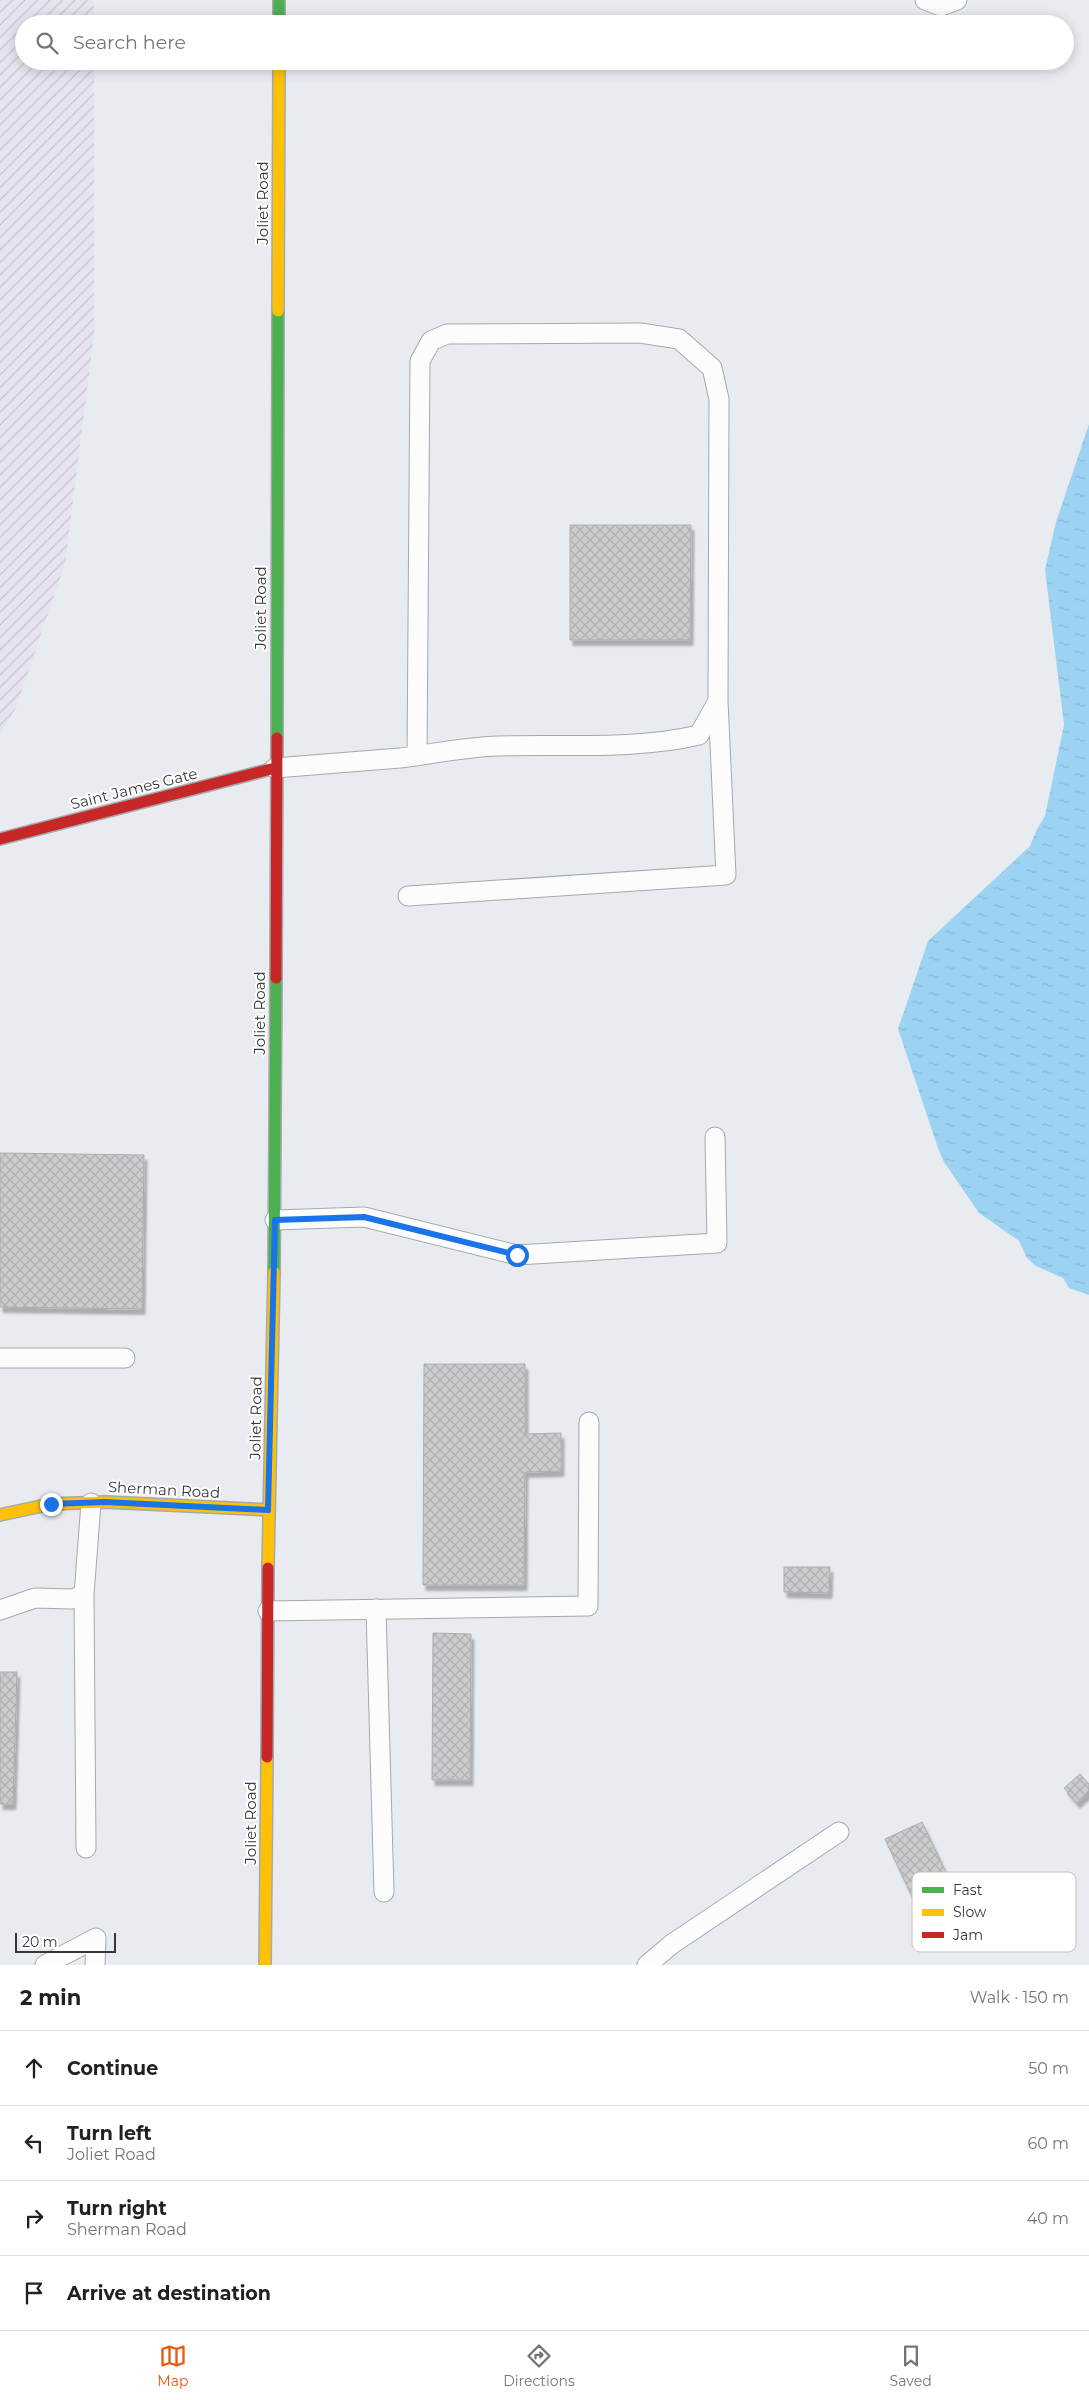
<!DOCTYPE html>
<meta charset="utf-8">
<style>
:root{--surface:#fff;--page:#f2f2f2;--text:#202124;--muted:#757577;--line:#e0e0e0;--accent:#ea580c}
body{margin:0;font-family:Montserrat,sans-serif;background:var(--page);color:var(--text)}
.scale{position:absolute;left:15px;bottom:12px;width:101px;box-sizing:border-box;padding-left:5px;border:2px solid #35383b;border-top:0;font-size:14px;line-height:18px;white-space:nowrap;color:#35383b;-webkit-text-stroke:4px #fff;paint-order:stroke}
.stop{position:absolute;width:15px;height:15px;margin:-11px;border:4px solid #1a73e8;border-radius:50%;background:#fff}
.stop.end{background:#1a73e8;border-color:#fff;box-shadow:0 1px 5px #0008}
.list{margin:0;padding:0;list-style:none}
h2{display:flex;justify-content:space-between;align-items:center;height:65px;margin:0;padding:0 20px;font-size:21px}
h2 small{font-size:16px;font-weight:400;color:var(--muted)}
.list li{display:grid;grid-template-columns:32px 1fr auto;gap:15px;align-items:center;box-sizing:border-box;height:75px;padding:0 20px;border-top:1px solid var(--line)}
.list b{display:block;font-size:19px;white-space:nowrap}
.list p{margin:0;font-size:16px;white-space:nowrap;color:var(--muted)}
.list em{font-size:16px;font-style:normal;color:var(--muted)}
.icon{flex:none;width:28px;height:28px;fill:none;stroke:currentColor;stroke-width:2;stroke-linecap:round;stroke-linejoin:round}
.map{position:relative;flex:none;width:1089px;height:1965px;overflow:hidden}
.search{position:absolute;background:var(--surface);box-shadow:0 2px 12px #0003;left:15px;right:15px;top:15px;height:55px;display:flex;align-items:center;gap:12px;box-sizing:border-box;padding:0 18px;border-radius:28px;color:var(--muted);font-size:19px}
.sheet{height:365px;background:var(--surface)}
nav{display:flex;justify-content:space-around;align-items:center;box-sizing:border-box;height:70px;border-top:1px solid var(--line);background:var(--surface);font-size:14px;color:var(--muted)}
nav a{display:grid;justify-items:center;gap:2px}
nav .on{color:var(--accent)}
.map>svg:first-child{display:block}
</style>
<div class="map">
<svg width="1089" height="1965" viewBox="0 0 1089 1965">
<defs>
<pattern id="industrial-furrows" width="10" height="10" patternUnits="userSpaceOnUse" patternTransform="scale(1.25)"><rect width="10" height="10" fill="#e7e3f0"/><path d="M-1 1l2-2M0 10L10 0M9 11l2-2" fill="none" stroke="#c7c4cf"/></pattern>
<pattern id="water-ripples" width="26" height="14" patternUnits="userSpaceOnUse" patternTransform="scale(1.25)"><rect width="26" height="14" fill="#9cd3f2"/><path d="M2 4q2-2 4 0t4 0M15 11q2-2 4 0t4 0" fill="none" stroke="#87b6d0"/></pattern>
<pattern id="building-cross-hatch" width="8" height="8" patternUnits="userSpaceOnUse" patternTransform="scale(1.25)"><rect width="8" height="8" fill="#cccccf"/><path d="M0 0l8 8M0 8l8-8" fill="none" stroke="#b0b0b3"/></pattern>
<filter id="shadow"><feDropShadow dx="3" dy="5.5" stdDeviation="1" flood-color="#0004"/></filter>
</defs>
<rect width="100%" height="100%" fill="#e8ecf0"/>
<path fill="url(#industrial-furrows)" d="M0,0H94V24H24V61H94V334L65,564L16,708L0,734Z"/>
<path fill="url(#water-ripples)" d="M1089,424V1295L1069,1288L1063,1278L1036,1266L1027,1258L1019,1241L979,1213L944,1162L938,1148L898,1029L928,941L1030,846L1037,829L1045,816L1064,725L1045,570L1056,522Z"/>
<path fill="url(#building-cross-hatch)" stroke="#acadaf" filter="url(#shadow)" d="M570,525H691L690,640H570Z
M0,1153L144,1155L142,1309L0,1307Z
M424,1364H525V1434L561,1433V1471L525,1472L524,1585H423Z
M784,1567H830L829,1593L784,1592Z
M433,1633L471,1634L470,1780H432Z
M0,1672H17L13,1804H0Z
M1080,1774L1089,1784V1792L1077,1803L1064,1788Z
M922,1822L951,1883L914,1901L885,1839Z"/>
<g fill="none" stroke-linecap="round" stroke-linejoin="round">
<defs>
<path id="lane" d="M925,0L941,6L957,0
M275,768L400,758C432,754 465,747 498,746C563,744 636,750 699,735L718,701L719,399L712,368L679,339L640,333L447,334L431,341L420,361L417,756
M408,896L726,875L718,701
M275,1220L364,1217L517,1255L717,1243L715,1137
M0,1358H125
M84,1595L86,1848
M376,1609L384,1892
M0,1610L35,1598L72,1599L84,1595L91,1503
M268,1611L588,1606L589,1422
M45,1965L96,1938L95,1965
M647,1965L672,1944L839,1832"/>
<path id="fast" d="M279,0V24
M277,738L278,311
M274,1272L276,978"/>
<path id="slow" d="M278,311L279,61
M0,1515L51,1504L105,1502L269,1510
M268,1568L274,1272
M265,1965L267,1757"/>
<path id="jam" d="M0,839L275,768
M276,978L277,738
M267,1757L268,1568"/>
</defs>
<use href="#lane" stroke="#a5a9ac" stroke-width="21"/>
<use href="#fast" stroke="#a5a9ac" stroke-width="14"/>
<use href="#slow" stroke="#a5a9ac" stroke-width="14"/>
<use href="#jam" stroke="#a5a9ac" stroke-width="14"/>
<use href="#lane" stroke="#fcfcfd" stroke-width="19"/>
<use href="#fast" stroke="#4caf50" stroke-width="11"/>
<use href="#slow" stroke="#ffc107" stroke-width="11"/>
<use href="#jam" stroke="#c62828" stroke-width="11"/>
</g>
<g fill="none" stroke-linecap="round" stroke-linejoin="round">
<path stroke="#1a73e8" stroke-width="6" d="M51,1504L105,1502L268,1510L275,1220L364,1217L517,1255"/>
</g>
<g text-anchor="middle" stroke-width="4" stroke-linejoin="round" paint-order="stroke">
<g font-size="15" fill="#35383b" stroke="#fff">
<text transform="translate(263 203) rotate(-90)" y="5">Joliet Road</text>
<text transform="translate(261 608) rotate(-90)" y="5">Joliet Road</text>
<text transform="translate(134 789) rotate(-14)" y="5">Saint James Gate</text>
<text transform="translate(260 1013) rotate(-90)" y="5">Joliet Road</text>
<text transform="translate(256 1418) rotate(-89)" y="5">Joliet Road</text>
<text transform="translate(164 1490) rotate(3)" y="5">Sherman Road</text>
<text transform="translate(251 1823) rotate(-90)" y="5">Joliet Road</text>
</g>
</g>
<rect x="912" y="1872" width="164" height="80" rx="8" fill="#fff" stroke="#c2c3c4" stroke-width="1"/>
<rect x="922" y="1887" width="22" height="6" fill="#4caf50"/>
<rect x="922" y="1909" width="22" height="7" fill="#ffc107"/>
<rect x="922" y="1932" width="22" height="6" fill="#c62828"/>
<g font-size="14" fill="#35383b">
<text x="953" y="1895">Fast</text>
<text x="953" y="1917">Slow</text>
<text x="953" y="1940">Jam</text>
</g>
</svg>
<div class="scale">20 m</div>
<div class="stop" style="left:517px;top:1255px"></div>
<div class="stop end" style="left:51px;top:1504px"></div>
<div class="search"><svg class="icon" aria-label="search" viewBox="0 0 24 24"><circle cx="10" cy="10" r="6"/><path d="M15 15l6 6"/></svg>Search here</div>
</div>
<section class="sheet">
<h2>2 min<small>Walk · 150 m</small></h2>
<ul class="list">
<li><svg class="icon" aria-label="ahead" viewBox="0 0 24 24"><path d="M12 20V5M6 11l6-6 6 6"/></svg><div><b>Continue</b></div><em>50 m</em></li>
<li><svg class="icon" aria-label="left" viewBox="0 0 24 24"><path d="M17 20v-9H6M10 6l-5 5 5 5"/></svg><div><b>Turn left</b><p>Joliet Road</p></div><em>60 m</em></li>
<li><svg class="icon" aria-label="right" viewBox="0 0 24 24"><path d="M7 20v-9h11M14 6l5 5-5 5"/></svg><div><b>Turn right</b><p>Sherman Road</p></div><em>40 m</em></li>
<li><svg class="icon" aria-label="arrive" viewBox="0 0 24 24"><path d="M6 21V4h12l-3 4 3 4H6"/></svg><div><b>Arrive at destination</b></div></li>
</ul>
</section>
<nav>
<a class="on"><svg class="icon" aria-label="map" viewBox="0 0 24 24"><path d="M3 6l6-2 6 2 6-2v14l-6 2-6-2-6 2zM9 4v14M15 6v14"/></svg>Map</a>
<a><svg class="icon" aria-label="directions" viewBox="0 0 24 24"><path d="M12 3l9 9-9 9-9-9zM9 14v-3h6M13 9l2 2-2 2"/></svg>Directions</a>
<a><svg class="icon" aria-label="saved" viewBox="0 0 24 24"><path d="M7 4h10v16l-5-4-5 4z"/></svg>Saved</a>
</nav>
